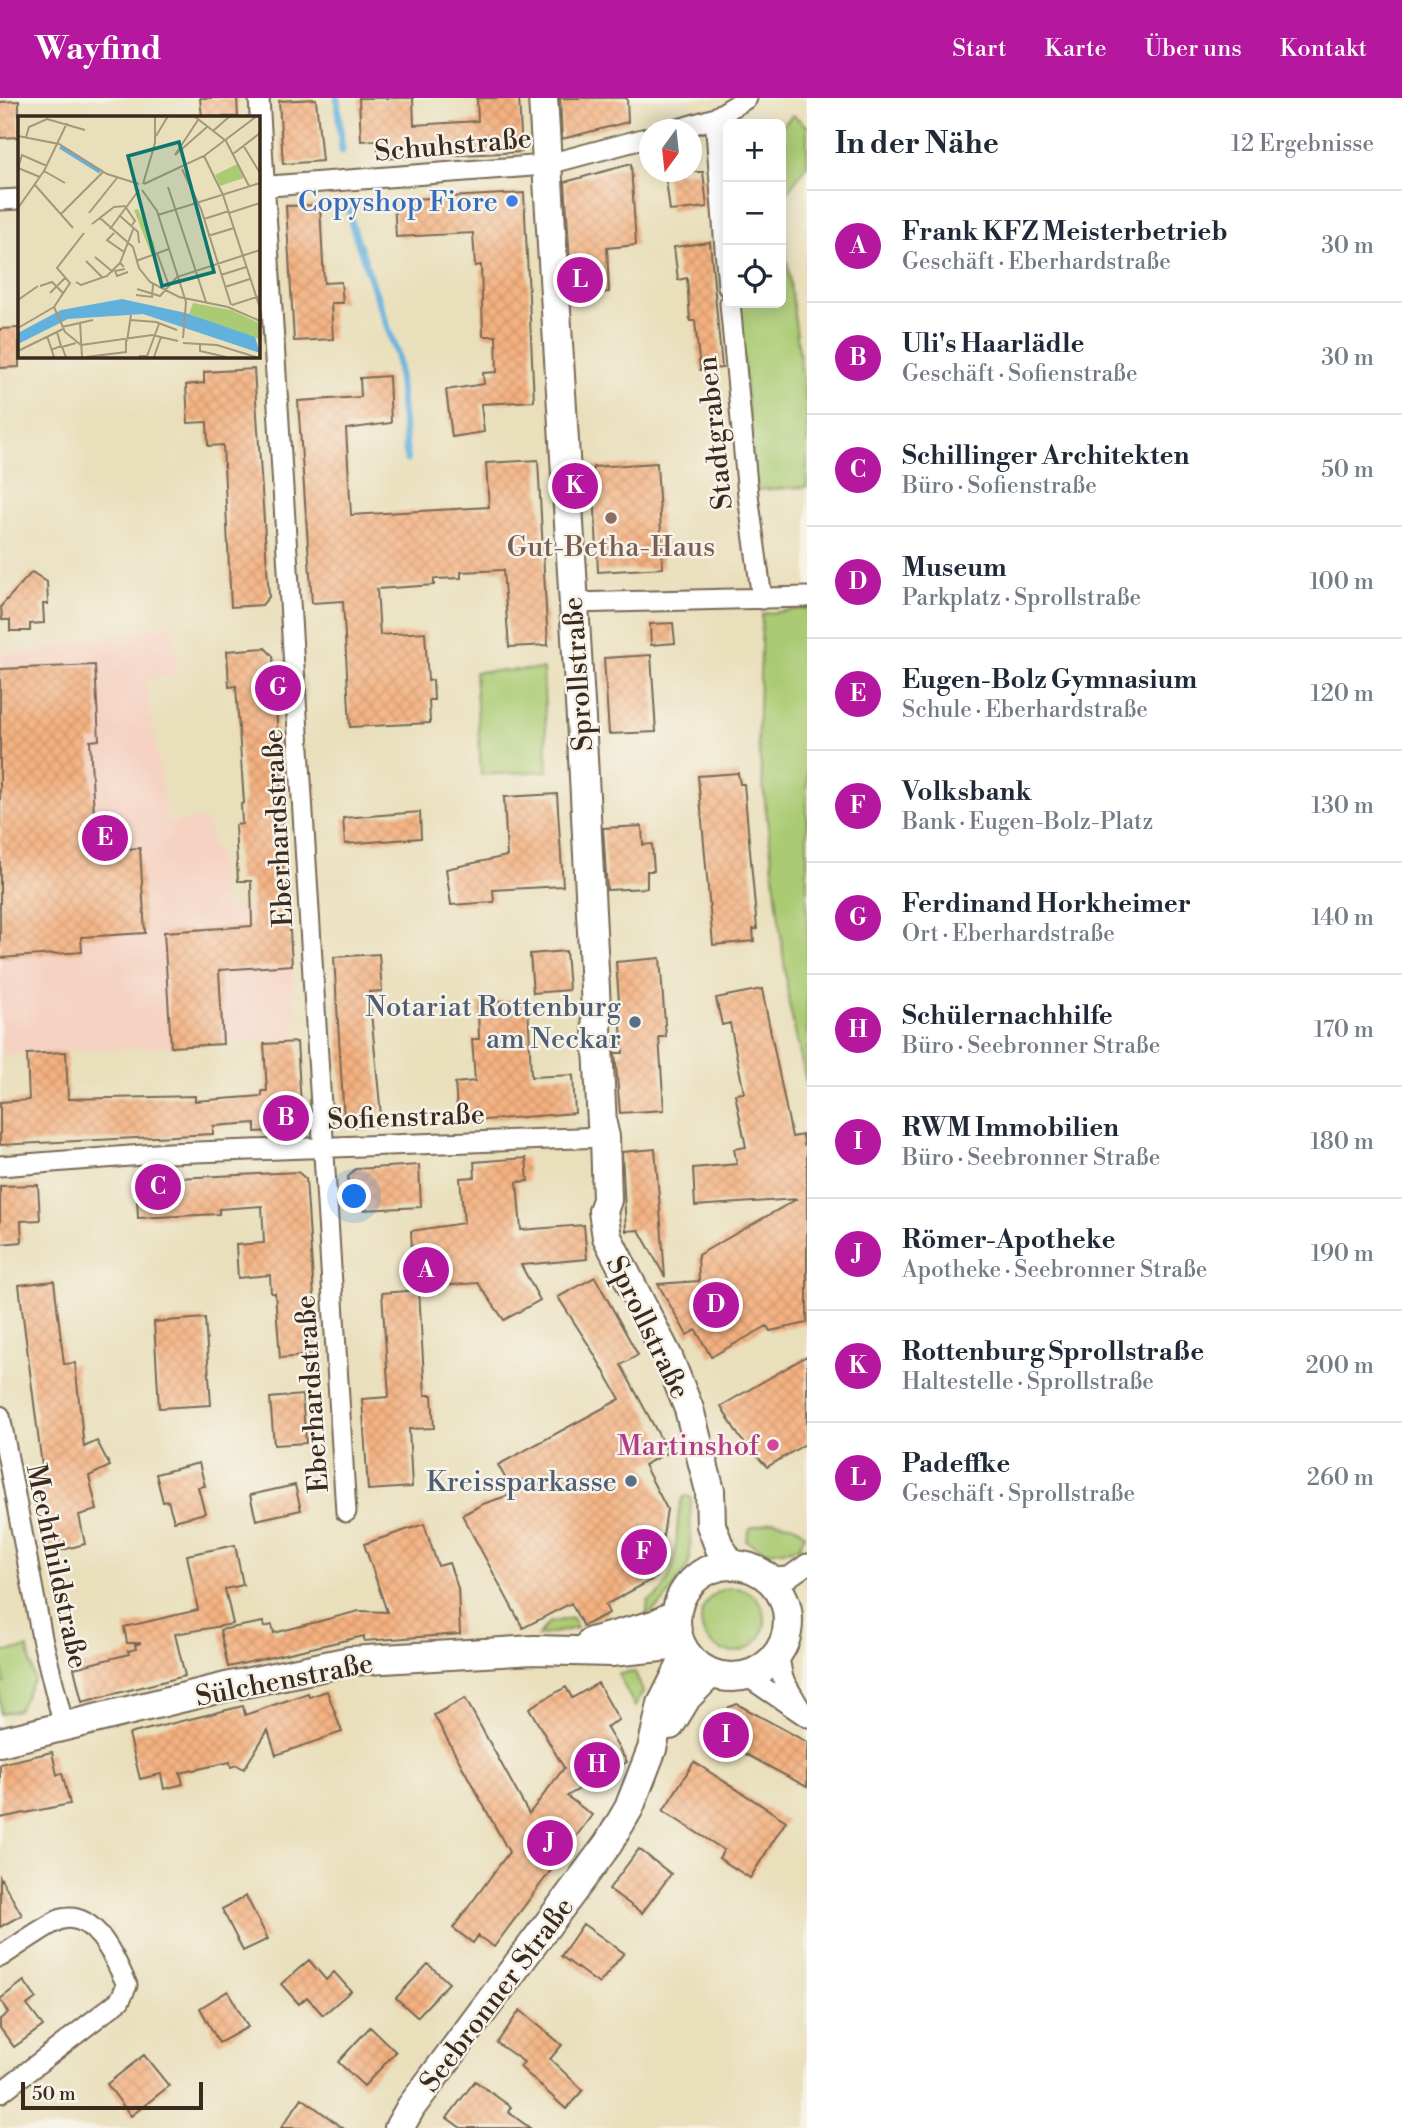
<!DOCTYPE html>
<html lang="de">
<meta charset="utf-8">
<style>
:root{--surface:#fff;--page:#f2f2f3;--text:#1f2937;--muted:#747a83;--line:#e0e1e3;--accent:#b5179e}
body{margin:0;font-family:"Libre Bodoni",serif;background:var(--page);color:var(--text)}
.controls{position:absolute;right:21px;top:21px;display:grid;overflow:hidden;border-radius:10px;box-shadow:0 4px 18px #0003}
.controls button{width:63px;height:63px;display:grid;place-items:center;padding:0;border:0;border-bottom:2px solid var(--line);background:var(--surface);color:var(--text);font:35px sans-serif}
.compass{position:absolute;left:639px;top:21px;width:63px;height:63px;border-radius:50%;background:var(--surface);box-shadow:0 4px 18px #0003;rotate:195deg}
.scale{position:absolute;left:21px;bottom:18px;width:182px;box-sizing:border-box;padding-left:7px;border:4px solid #3b2a1e;border-top:0;font-size:19px;line-height:24px;white-space:nowrap;color:#3b2a1e;-webkit-text-stroke:5px #f7f3e8;paint-order:stroke}
.you{position:absolute;left:355px;top:1099px;width:24px;height:24px;margin:-18px;border:5px solid #fff;border-radius:50%;background:#1a73e8;box-shadow:0 0 0 10px #1a73e833}
.badge{display:grid;place-items:center;width:46px;height:46px;border-radius:50%;background:var(--accent);color:#fff;font-size:23px;font-weight:700}
.pin{position:absolute;translate:-50% -50%;border:4px solid #fff;box-shadow:0 2px 7px #0006}
.list{margin:0;padding:0;list-style:none}
h2{display:flex;justify-content:space-between;align-items:center;height:91px;margin:0;padding:0 28px;font-size:30px}
h2 small{font-size:23px;font-weight:400;color:var(--muted)}
.list li{display:grid;grid-template-columns:46px 1fr auto;gap:21px;align-items:center;box-sizing:border-box;height:112px;padding:0 28px;border-top:2px solid var(--line)}
.list b{display:block;font-size:26px;white-space:nowrap}
.list p{margin:0;font-size:23px;white-space:nowrap;color:var(--muted)}
.list em{font-size:23px;font-style:normal;color:var(--muted)}
.icon{flex:none;width:38px;height:38px;fill:none;stroke:currentColor;stroke-width:2;stroke-linecap:round;stroke-linejoin:round}
.map{position:relative;flex:none;width:807px;height:2030px;overflow:hidden}
header{display:flex;align-items:center;gap:42px;box-sizing:border-box;height:98px;padding:0 35px;background:var(--accent);color:#fff}
header strong{font-size:33px}
nav{display:flex;gap:38px;margin-inline-start:auto;font-size:24px}
main{display:flex}
aside{flex:1;background:var(--surface)}
.map>svg:first-child{display:block}
</style>
<header>
<strong>Wayfind</strong>
<nav><a>Start</a><a>Karte</a><a>Über uns</a><a>Kontakt</a></nav>
</header>
<main>
<div class="map">
<svg width="807" height="2030" viewBox="0 0 807 2030">
<defs>
<pattern id="building-cross-hatch" width="8" height="8" patternUnits="userSpaceOnUse" patternTransform="scale(1.75)"><rect width="8" height="8" fill="#f4b180"/><path d="M0 0l8 8M0 8l8-8" fill="none" stroke="#d2986e"/></pattern>
</defs>
<rect width="100%" height="100%" fill="#f7f3e8"/>
<filter id="ink" filterUnits="userSpaceOnUse"><feTurbulence type="fractalNoise" baseFrequency=".0143" numOctaves="2"/><feDisplacementMap in="SourceGraphic" scale="14" xChannelSelector="R" yChannelSelector="G"/><feConvolveMatrix kernelMatrix="1 2 1 2 8 2 1 2 1" color-interpolation-filters="sRGB"/></filter>
<filter id="wash" filterUnits="userSpaceOnUse"><feTurbulence type="fractalNoise" baseFrequency=".00686" numOctaves="4" result="noise"/><feDisplacementMap in="SourceGraphic" scale="28" xChannelSelector="R" yChannelSelector="G"/><feGaussianBlur stdDeviation="1.57" result="paint"/><feColorMatrix in="noise" values="0 0 0 0 0 0 0 0 0 0 0 0 0 0 0 0 0 1.4 0 .05"/><feComposite in="paint" operator="in"/></filter>
<g filter="url(#wash)">
<rect width="100%" height="100%" fill="#e9dfbb"/>
<path fill="#f5d2c2" d="M173,526L178,576L146,582L167,724L206,721L215,755H219L223,810L289,805L297,941L0,957V558Z"/>
<path fill="#aacb73" stroke="#727a48" stroke-width="2" d="M793,17L807,28V67L785,97L782,124L807,314V389L756,392L738,205H781V29Z
M807,510V989L789,906L758,645L762,516Z
M543,571L548,673L481,677L475,574Z
M685,1398L691,1399L690,1460L687,1470L664,1503L646,1519L648,1503C688,1487 670,1408 685,1398Z
M774,1423L794,1427L805,1436L799,1450L767,1454L746,1443L750,1430Z
M701 1522a32 32 0 1 1 64 0a32 32 0 1 1-64 0Z
M572,1520L577,1530L538,1538L548,1525Z
M28,1550L34,1581L18,1612L0,1616V1586L5,1584L0,1555Z
M635,1574L643,1594L635,1609L618,1576Z"/>
<g fill="none" stroke-linecap="round" stroke-linejoin="round">
<path stroke="#62b1dc" stroke-width="7" d="M337,0L342,53
M349,108L352,127L397,256L407,362"/>
</g>
<g id="blocks">
<path fill="url(#building-cross-hatch)" d="M200,0H237L238,19H202Z
M359,0H413L414,27L478,23L477,0H519L522,54L379,61L377,42L361,43Z
M560,0H627L628,24L562,41Z
M316,1L322,63L283,66L279,3Z
M19,3V39L0,40V4Z
M631,66L636,147L607,150L609,194L572,196L565,84Z
M665,74H703L707,109L670,113Z
M524,95L534,303L481,306L484,334L452,339L446,292L484,286L483,275L497,274L496,238H483L481,167L475,168L473,135L396,139L394,102Z
M320,107L324,185L341,184L343,205H331L333,241L294,243L286,108Z
M710,144L722,270L700,272L695,223H690L687,180L678,182L674,149Z
M19,230V269L0,270V231Z
M254,271L269,499L262,507L231,509L223,347L208,348L207,324L188,325L186,287L204,285V274Z
M389,278L391,325L346,331L351,417L489,409L486,365L538,362L548,547L509,549L503,472L461,474V480L434,481V487L377,491L380,537L425,534L428,583L433,582L434,602H429L430,625L350,629L343,503L312,505L298,303L361,299L360,280Z
M657,365L663,470L598,474L593,369Z
M32,474L47,484L48,506H43L44,525L30,526V533H10V522H2L1,508Z
M673,525L675,545L651,547L650,526Z
M265,550L273,558L284,741H281L284,783H287L292,867L219,872L223,946L171,949L164,834L252,828L251,783H238L235,727L242,726L241,706L244,705L236,588L229,589L227,553Z
M651,557L656,634L609,636L604,560Z
M95,567L99,642L90,643L96,753L140,750L145,835L81,839L82,854L0,860V571Z
M738,675L740,686H744L757,831H753L754,843L713,847L698,678Z
M557,696L563,788L493,792L494,804L451,807L446,771L507,758L504,699Z
M420,714L421,740L345,746L343,720Z
M642,728L643,747L652,746L654,773H647V790L607,792L603,730Z
M566,853L569,892L533,895L530,856Z
M379,856L382,893L369,894L382,1028L353,1029L344,1022L334,859Z
M660,860L666,939H659L664,1012L620,1015L615,955H623L616,864Z
M762,891L792,1039L803,1037L804,1047L807,1046V1225L770,1233L767,1228L711,1259L696,1232L687,1237L658,1186L699,1183L698,1157L797,1101L695,1108L693,1070L737,1066L734,1051L746,1049L735,996L744,995L730,925L722,927L716,900Z
M528,901L531,979L573,977L575,1015L458,1024L455,985L475,983L472,941H479L478,905Z
M297,944L302,1024L295,1032L255,1034V1025L213,1028V1036L0,1047V1004L29,1002L27,956L66,954L68,1001L195,998V1003L262,998V993H267L264,946Z
M655,1051L660,1111L665,1179L639,1132L626,1133L622,1054Z
M526,1060L528,1083L517,1084L521,1132L584,1127L587,1161L521,1167L540,1202L504,1222L478,1185L414,1190L411,1133L464,1125L460,1080L475,1079L474,1064Z
M419,1067L421,1109L363,1112L362,1107L350,1108L348,1079L355,1071Z
M298,1074L306,1081L318,1257L280,1260L275,1195H271L270,1177L238,1180L236,1147L264,1145L262,1108L219,1111V1116L138,1120L136,1082Z
M38,1087L40,1122L21,1123L22,1144L0,1146V1088Z
M595,1179L638,1257L621,1267L668,1354L644,1367L667,1411L657,1479L605,1507L609,1515L583,1528L571,1505L523,1530L462,1417L483,1406L548,1384V1381L507,1383L498,1367L620,1301L590,1249L558,1199Z
M54,1183L64,1266L75,1265L84,1349L97,1343L110,1368L89,1378L97,1412L79,1417L85,1446L47,1456L29,1379L43,1376L19,1187Z
M419,1192L425,1297H432L434,1330L409,1331L412,1389L368,1392L362,1301L389,1299L382,1195Z
M205,1220L211,1307L159,1310L154,1224Z
M807,1258V1345L767,1369L740,1340L721,1308Z
M302,1297L306,1345L274,1347L270,1300Z
M199,1365L205,1388L198,1389L205,1415L174,1423L168,1403L163,1404L156,1376Z
M295,1387L301,1412L256,1422L250,1397Z
M424,1426L438,1468L449,1465L458,1490L460,1536L364,1543V1538L228,1569L220,1532L263,1524L264,1529L272,1527L274,1535L359,1513L387,1514L364,1446Z
M235,1447L243,1487L225,1491L233,1526L175,1536L185,1578L82,1604L74,1570L129,1556L128,1553L136,1551L135,1547L141,1545H127L124,1529L198,1512L187,1457Z
M598,1585L619,1622L606,1629L627,1664L567,1698L592,1717L494,1849L478,1838L473,1845L453,1830L509,1754L434,1617L465,1600L529,1716L564,1670L529,1610L566,1589L572,1600Z
M327,1593L342,1634L276,1657L268,1632L244,1671L237,1667L231,1669L230,1664L180,1675L183,1686L164,1691L161,1676L140,1681L129,1636L243,1608L245,1617L308,1595L309,1599Z
M737,1606L807,1644V1689L710,1637L729,1609Z
M52,1654L57,1677L62,1675L70,1706L0,1720V1666Z
M694,1664L786,1723L750,1780L719,1760L724,1752L663,1713Z
M639,1751L671,1776L642,1815L609,1791Z
M0,1779L22,1817L0,1829Z
M246,1798L268,1841L243,1853L222,1811Z
M583,1826L624,1855L599,1886L561,1858Z
M309,1862L326,1882L334,1874L351,1893L323,1917L307,1899L299,1906L281,1886Z
M428,1866L449,1885L417,1919L396,1900Z
M24,1883L36,1900L27,1907L43,1928L14,1949L0,1930V1921L8,1915L0,1901Z
M228,1893L248,1929L219,1945L200,1910Z
M520,1912L562,1947L550,1961L583,1992L566,2011L520,1969L524,1964L497,1945Z
M370,1929L396,1954L364,1988L338,1964Z
M144,1957L169,1988L131,2018L107,1986Z
M475,1983L511,2009L508,2014L530,2030H461L447,2020Z
M302,2000L343,2030H281Z"/>
</g>
</g>
<g filter="url(#ink)">
<use href="#blocks" fill-opacity="0" stroke="#786955" stroke-width="2"/>
<g fill="none" stroke-linecap="round" stroke-linejoin="round">
<defs>
<path id="street" d="M259,0L346,1414
M715,20L728,189
M675,32L715,20L747,0
M257,89L545,67L650,39
M0,102L19,101
M730,205L748,397L762,501
M572,505L807,499
M0,1068L169,1055L605,1039
M0,1318L42,1540L64,1629
M768,1480L789,1479L807,1466
M778,1555L783,1581L803,1615
M745,1577L807,1619
M0,1859C13,1851 50,1824 62,1821C96,1813 116,1863 127,1887L120,1902L0,1995"/>
<path id="secondary" d="M543,0L581,621L602,1026L605,1039L607,1102L603,1113L607,1139L668,1259L689,1311L710,1393L711,1427L719,1448L731,1467
M676 1523a56 56 0 1 1 112 0a56 56 0 1 1-112 0Z
M591,1544L654,1527L676,1516
M670,1627L687,1599L711,1575
M0,1644L226,1589L350,1563L534,1552L611,1554L681,1547
M399,2030L411,2009L608,1746L629,1710L652,1651L662,1606L687,1556"/>
</defs>
<use href="#street" stroke="#786955" stroke-width="23"/>
<use href="#secondary" stroke="#786955" stroke-width="32"/>
<use href="#street" stroke="#fff" stroke-width="19"/>
<use href="#secondary" stroke="#fff" stroke-width="28"/>
</g>
</g>
<circle fill="#3f7fe0" stroke="#f7f3e8" stroke-width="2.5" cx="512" cy="103" r="7"/>
<circle fill="#8d6e63" stroke="#f7f3e8" stroke-width="2.5" cx="611" cy="420" r="7"/>
<g fill="#5c6f8a" stroke="#f7f3e8" stroke-width="2.5">
<circle cx="635" cy="924" r="7"/>
<circle cx="631" cy="1383" r="7"/>
</g>
<circle fill="#d1479c" stroke="#f7f3e8" stroke-width="2.5" cx="773" cy="1347" r="7"/>
<g text-anchor="middle" stroke-width="5" stroke-linejoin="round" paint-order="stroke">
<g font-size="28" fill="#3b2a1e" stroke="#f7f3e8">
<text transform="translate(453 46) rotate(-5)" y="10">Schuhstraße</text>
<text transform="translate(714 335) rotate(-96)" y="10">Stadtgraben</text>
<text transform="translate(577 576) rotate(-94)" y="10">Sprollstraße</text>
<text transform="translate(277 730) rotate(-93)" y="10">Eberhardstraße</text>
<text transform="translate(406 1018) rotate(-2)" y="10">Sofienstraße</text>
<text transform="translate(649 1229) rotate(64)" y="10">Sprollstraße</text>
<text transform="translate(311 1296) rotate(-94)" y="10">Eberhardstraße</text>
<text transform="translate(58 1468) rotate(78)" y="10">Mechthildstraße</text>
<text transform="translate(284 1581) rotate(-11)" y="10">Sülchenstraße</text>
<text transform="translate(496 1896) rotate(-53)" y="10">Seebronner Straße</text>
</g>
<g font-size="28" fill="#366cbe" stroke="#f7f3e8" text-anchor="end">
<text x="498" y="113">Copyshop Fiore</text>
</g>
<g font-size="28" fill="#785e54" stroke="#f7f3e8">
<text x="611" y="458">Gut-Betha-Haus</text>
</g>
<g font-size="28" fill="#4e5e75" stroke="#f7f3e8" text-anchor="end">
<text x="621" y="918">Notariat Rottenburg<tspan x="621" dy="32">am Neckar</tspan></text>
<text x="617" y="1393">Kreissparkasse</text>
</g>
<g font-size="28" fill="#b23c85" stroke="#f7f3e8" text-anchor="end">
<text x="759" y="1357">Martinshof</text>
</g>
</g>
<g transform="translate(18 18)">
<rect width="242" height="242" fill="#e9dfbb"/>
<path d="M219,48L226,62L202,70L197,59ZM120,93L136,127L138,136L133,138L116,94ZM175,187L213,194L241,207V223L171,198Z" fill="#aacb73"/>
<path d="M104,183L168,197L237,221L242,237L125,198L50,203L0,228V217L43,194Z" fill="#62b1dc"/>
<path fill="none" stroke="#62b1dc" stroke-width="3.5" d="M42,31L82,56"/>
<path fill="none" stroke="#a3977c" stroke-width="2" d="M176,0L208,25L231,70M180,4L157,39L189,11M195,15L212,0M0,20L41,28L89,58L121,68M138,20L150,0M8,21L11,11L29,3L67,14M225,29L242,57M215,38L242,17M186,40L205,79L242,192M0,52L4,39L29,50M0,52L22,61M164,53L183,93L213,189M26,55L47,67M125,68L137,27V0M126,68L186,40L239,0M17,69L55,112M150,71L188,186M124,74L139,95L168,186L165,222M107,90L117,105L114,109M0,92L26,55L49,7M71,97L99,62M211,97L242,87M43,98L85,56M101,99L120,116L121,127M140,99L242,67M82,102L115,131L121,152L132,166L161,181L210,191L242,205M186,103L211,95M74,108L96,91L107,90M92,113L121,74M96,117L89,124L106,136M190,120L216,112M139,137L150,167M77,141L95,156M68,145L84,161M118,145L151,133M102,147L116,111M107,153L97,155L99,160L110,156M203,159L228,151M58,166L63,169L89,160L102,147L106,151M22,170L34,166L45,177M207,171L232,163M119,173L142,180L159,161L242,134M32,177L47,162M118,179L134,181L135,168M0,184L20,170M214,189L242,180M36,191L52,167L39,152L66,117M36,191L47,216L63,229M112,204L138,206L159,214M62,206L64,241M44,211L75,204M0,212L36,191M29,220L36,241M109,225L113,199M165,227L199,229L238,241M182,227V235L208,241M63,229L134,219L160,225M33,234L43,230L39,216M0,235L45,213M121,240H129L141,208M48,241L44,231L58,227M68,241L108,236V224M136,241L143,221"/>
<path fill="#0f766e" fill-opacity="0.15" stroke="#0f766e" stroke-width="3.5" d="M161,26L196,156L144,170L110,40Z"/>
<rect width="242" height="242" fill="none" stroke="#3b2a1e" stroke-width="3.5"/>
</g>
</svg>
<div class="controls">
<button>+</button>
<button>−</button>
<button><svg class="icon" aria-label="locate" viewBox="0 0 24 24"><circle cx="12" cy="12" r="6"/><path d="M12 2v4M12 18v4M2 12h4M18 12h4"/></svg></button>
</div>
<svg class="compass" viewBox="-18 -18 36 36"><path d="M0-13l5 13h-10z" fill="#e53935"/><path d="M0 13l5-13h-10z" fill="#747a83"/></svg>
<div class="scale">50 m</div>
<div class="you"></div>
<div class="pin badge" style="left:426px;top:1172px">A</div>
<div class="pin badge" style="left:286px;top:1020px">B</div>
<div class="pin badge" style="left:158px;top:1089px">C</div>
<div class="pin badge" style="left:716px;top:1207px">D</div>
<div class="pin badge" style="left:105px;top:740px">E</div>
<div class="pin badge" style="left:644px;top:1454px">F</div>
<div class="pin badge" style="left:278px;top:590px">G</div>
<div class="pin badge" style="left:597px;top:1667px">H</div>
<div class="pin badge" style="left:726px;top:1637px">I</div>
<div class="pin badge" style="left:550px;top:1745px">J</div>
<div class="pin badge" style="left:575px;top:388px">K</div>
<div class="pin badge" style="left:580px;top:182px">L</div>
</div>
<aside>
<h2>In der Nähe<small>12 Ergebnisse</small></h2>
<ul class="list">
<li><span class="badge">A</span><div><b>Frank KFZ Meisterbetrieb</b><p>Geschäft · Eberhardstraße</p></div><em>30 m</em></li>
<li><span class="badge">B</span><div><b>Uli's Haarlädle</b><p>Geschäft · Sofienstraße</p></div><em>30 m</em></li>
<li><span class="badge">C</span><div><b>Schillinger Architekten</b><p>Büro · Sofienstraße</p></div><em>50 m</em></li>
<li><span class="badge">D</span><div><b>Museum</b><p>Parkplatz · Sprollstraße</p></div><em>100 m</em></li>
<li><span class="badge">E</span><div><b>Eugen-Bolz Gymnasium</b><p>Schule · Eberhardstraße</p></div><em>120 m</em></li>
<li><span class="badge">F</span><div><b>Volksbank</b><p>Bank · Eugen-Bolz-Platz</p></div><em>130 m</em></li>
<li><span class="badge">G</span><div><b>Ferdinand Horkheimer</b><p>Ort · Eberhardstraße</p></div><em>140 m</em></li>
<li><span class="badge">H</span><div><b>Schülernachhilfe</b><p>Büro · Seebronner Straße</p></div><em>170 m</em></li>
<li><span class="badge">I</span><div><b>RWM Immobilien</b><p>Büro · Seebronner Straße</p></div><em>180 m</em></li>
<li><span class="badge">J</span><div><b>Römer-Apotheke</b><p>Apotheke · Seebronner Straße</p></div><em>190 m</em></li>
<li><span class="badge">K</span><div><b>Rottenburg Sprollstraße</b><p>Haltestelle · Sprollstraße</p></div><em>200 m</em></li>
<li><span class="badge">L</span><div><b>Padeffke</b><p>Geschäft · Sprollstraße</p></div><em>260 m</em></li>
</ul>
</aside>
</main>
